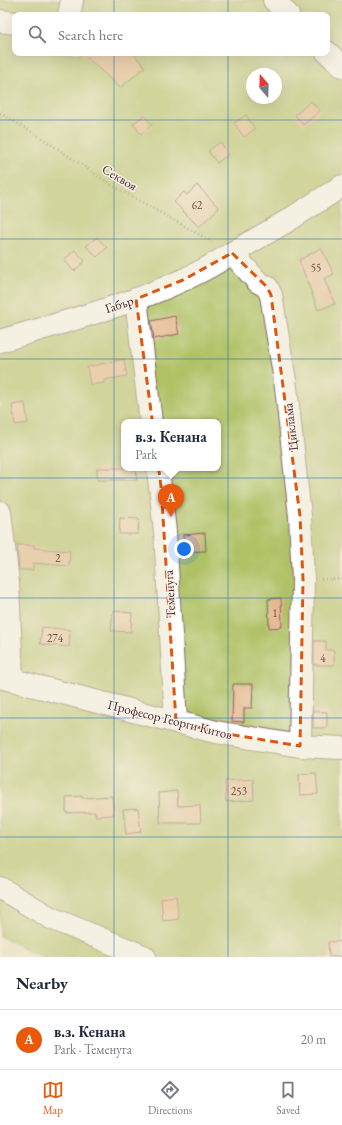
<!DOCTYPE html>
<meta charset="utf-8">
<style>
:root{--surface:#fff;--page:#f2f2f3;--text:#1f2937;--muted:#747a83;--line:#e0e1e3;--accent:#ea580c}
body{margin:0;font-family:"EB Garamond",serif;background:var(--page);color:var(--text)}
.compass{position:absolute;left:246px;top:68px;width:36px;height:36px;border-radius:50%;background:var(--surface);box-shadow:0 4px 16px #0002;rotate:341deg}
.you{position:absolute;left:184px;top:549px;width:14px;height:14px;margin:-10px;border:3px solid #fff;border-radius:50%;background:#1a73e8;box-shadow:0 0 0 6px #1a73e833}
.badge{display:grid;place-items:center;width:26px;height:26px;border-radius:50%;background:var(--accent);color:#fff;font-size:13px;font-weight:700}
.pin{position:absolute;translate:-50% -33px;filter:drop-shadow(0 1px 2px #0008)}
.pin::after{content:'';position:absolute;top:21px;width:14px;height:12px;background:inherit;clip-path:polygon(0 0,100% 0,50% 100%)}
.popup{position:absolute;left:121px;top:419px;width:100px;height:52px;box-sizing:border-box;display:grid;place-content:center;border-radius:8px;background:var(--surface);filter:drop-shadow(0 1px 3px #0005);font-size:13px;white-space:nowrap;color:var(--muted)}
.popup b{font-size:15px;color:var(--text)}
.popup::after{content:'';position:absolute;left:50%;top:100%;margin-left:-8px;border:8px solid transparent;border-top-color:var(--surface)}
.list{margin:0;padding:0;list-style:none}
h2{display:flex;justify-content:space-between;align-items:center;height:52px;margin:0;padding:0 16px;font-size:17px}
h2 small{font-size:13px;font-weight:400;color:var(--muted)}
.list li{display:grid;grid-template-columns:26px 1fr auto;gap:12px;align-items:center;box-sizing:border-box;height:60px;padding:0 16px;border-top:1px solid var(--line)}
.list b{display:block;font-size:15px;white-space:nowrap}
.list p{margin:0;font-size:13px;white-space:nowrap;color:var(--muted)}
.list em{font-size:13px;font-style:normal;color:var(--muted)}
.icon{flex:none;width:22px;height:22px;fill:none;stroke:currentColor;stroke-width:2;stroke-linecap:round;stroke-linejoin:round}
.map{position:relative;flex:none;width:342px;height:957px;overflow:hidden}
.search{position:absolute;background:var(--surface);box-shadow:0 4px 16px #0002;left:12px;right:12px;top:12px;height:44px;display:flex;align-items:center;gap:10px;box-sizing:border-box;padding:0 14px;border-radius:8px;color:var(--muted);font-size:15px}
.sheet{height:112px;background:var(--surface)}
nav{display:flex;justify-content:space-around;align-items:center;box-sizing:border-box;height:56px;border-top:1px solid var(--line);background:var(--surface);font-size:11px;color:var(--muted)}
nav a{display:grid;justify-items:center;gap:2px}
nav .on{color:var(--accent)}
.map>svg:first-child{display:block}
</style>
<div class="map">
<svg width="342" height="957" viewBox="0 0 342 957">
<rect width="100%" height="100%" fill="#f7f3e8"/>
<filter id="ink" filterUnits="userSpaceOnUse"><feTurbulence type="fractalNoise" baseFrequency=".025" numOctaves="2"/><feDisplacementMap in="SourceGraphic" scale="8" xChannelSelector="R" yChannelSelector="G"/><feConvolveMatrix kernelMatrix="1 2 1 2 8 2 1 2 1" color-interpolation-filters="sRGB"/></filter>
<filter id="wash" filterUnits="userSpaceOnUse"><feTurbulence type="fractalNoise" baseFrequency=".012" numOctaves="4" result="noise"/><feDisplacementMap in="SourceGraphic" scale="16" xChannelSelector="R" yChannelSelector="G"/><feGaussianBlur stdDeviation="0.9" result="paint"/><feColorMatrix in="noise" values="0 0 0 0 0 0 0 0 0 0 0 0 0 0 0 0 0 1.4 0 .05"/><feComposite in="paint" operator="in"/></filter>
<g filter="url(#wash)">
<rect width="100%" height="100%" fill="#ede6ca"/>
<path fill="#afc165" stroke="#7c7048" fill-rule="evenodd" d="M0,0H342V957H43L0,936ZM15,15H327V53H15ZM252,74H276V98H252ZM124,422H218V468H124Z"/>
<g id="blocks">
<path fill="#e4b488" d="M82,53H133L145,67L120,88Z
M311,101L320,111L303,125L295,115Z
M144,115L152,125L141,134L133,124Z
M246,115L255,129L244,137L234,123Z
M220,142L229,154L217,163L208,151Z
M197,185L219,208L199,227L174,202L184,192L187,195Z
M97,237L107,248L97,257L86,246Z
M321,248L334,274L324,279L335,304L318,310L299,260Z
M75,250L85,261L74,271L64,260Z
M175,316L179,334L154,339L151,321Z
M124,359L127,376L104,380V383L90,385L87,367Z
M25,403L28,423L15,425L12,405Z
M97,468H136L137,480H97Z
M120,518L139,519L138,534H119Z
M205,533L206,551L184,552L183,535Z
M17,545H34V548L70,551L69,566L33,563V570H19Z
M281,598L282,627L269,628L268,599Z
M113,611L132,613L131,632L111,631Z
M42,627L70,630L69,647L40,644Z
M314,641H326V650H334V665H314Z
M233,684H253L252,708H244V722L232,721Z
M313,711L327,712V728H313Z
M316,773L318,794L300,795L299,774Z
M253,779L254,800L226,802L225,781Z
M177,791L178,806L200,805L201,823H160L159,793Z
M82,796V798L112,796L114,815L96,816L95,812L66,813V797Z
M138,808L141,832L126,834L123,809Z
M176,896L179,919L163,921L161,898Z
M342,941V956L329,957L328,942Z"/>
</g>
</g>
<g filter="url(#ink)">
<use href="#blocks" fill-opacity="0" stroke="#836563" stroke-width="1"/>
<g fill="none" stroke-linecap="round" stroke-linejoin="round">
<defs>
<path id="minor" d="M274,0L288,15
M69,15L72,0
M0,21L15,23
M327,52L342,66
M136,299L151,422
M0,341C76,318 166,297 232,253
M158,468L165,532L176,721
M0,512L8,583L12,679
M0,677L216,732L300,746L342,748
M300,746L303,580L300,516L286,387L271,295L267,287L258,282L232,253L289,220L342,186
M0,888L51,918L145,957"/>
</defs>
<use href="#minor" stroke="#836563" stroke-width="24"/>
<path stroke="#836563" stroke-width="2.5" stroke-dasharray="1 3" stroke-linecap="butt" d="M0,113L37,135L110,184L214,243
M321,579H342"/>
<use href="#minor" stroke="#fff" stroke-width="22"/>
</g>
</g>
<path d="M0 0H342V957H0ZM232,253L267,287L271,295L300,516L303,580L300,746L216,732L176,721L161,486L136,299L183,280Z" fill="#ede6ca" fill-opacity=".55" fill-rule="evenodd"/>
<path fill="none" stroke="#e0560e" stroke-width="3" stroke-dasharray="8 5" stroke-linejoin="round" d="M232,253L267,287L271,295L300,516L303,580L300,746L216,732L176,721L161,486L136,299L183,280Z"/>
<path fill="none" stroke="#1f6fb2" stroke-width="1" stroke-opacity="0.55" d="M114,0V15M228,0V15M114,53V957M228,53V957M0,120H342M0,239H342M0,359H342M0,478H342M0,598H342M0,718H342M0,837H342"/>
<g text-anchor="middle" stroke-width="3" stroke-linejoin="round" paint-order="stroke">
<g font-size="11" fill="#704442">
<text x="197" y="209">62</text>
<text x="316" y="271">55</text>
<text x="58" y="562">2</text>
<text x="275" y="617">1</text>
<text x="55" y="642">274</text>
<text x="323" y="662">4</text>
<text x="239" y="795">253</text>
</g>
<g font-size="13" fill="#4a1f2b" stroke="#f7f3e8">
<text transform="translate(120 177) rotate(31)" y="5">Секвоя</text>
<text transform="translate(119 304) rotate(-18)" y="5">Габър</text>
<text transform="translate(290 427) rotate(-97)" y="5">Циклама</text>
<text transform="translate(169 594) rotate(-93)" y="5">Теменуга</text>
<text transform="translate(170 719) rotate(14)" y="5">Професор Георги Китов</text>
</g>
</g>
</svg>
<svg class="compass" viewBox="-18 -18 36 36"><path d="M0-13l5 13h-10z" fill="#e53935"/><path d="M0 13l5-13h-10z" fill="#747a83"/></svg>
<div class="you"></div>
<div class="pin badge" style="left:171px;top:517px">A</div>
<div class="popup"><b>в.з. Кенана</b>Park</div>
<div class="search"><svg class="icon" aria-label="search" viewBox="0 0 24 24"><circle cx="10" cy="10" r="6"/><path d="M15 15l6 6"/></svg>Search here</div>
</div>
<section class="sheet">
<h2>Nearby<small></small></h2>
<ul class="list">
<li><span class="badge">A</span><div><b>в.з. Кенана</b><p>Park · Теменуга</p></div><em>20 m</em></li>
</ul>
</section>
<nav>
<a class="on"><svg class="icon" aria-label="map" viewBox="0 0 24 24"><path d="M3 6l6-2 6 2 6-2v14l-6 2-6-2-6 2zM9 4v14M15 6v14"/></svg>Map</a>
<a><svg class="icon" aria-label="directions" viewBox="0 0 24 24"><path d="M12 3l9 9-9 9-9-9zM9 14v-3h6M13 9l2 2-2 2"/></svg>Directions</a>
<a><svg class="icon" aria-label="saved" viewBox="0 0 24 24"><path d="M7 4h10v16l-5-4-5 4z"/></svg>Saved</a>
</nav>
